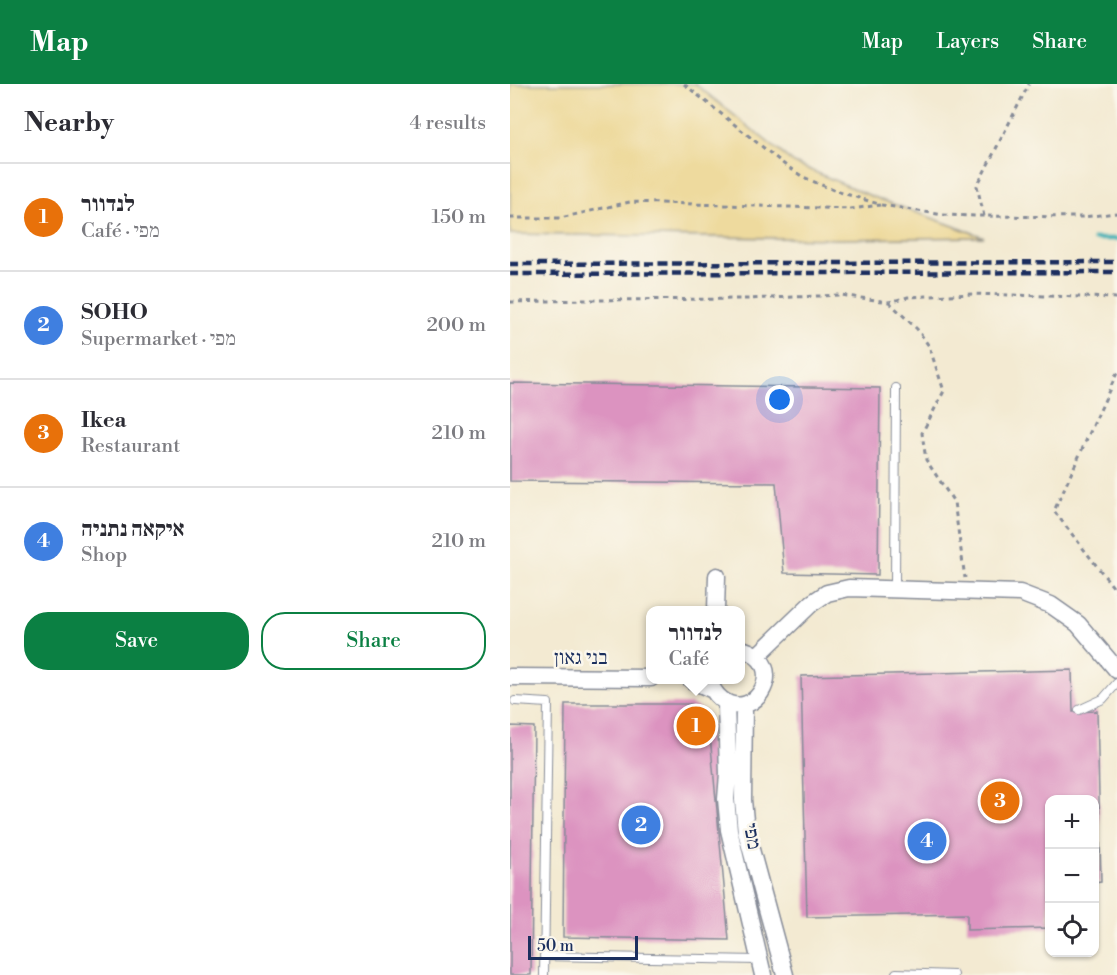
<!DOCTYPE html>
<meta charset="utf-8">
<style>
:root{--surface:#fff;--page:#f2f2f3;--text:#2b2b33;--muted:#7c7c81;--line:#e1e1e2;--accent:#0b8043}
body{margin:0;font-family:"Libre Bodoni","Frank Ruhl Libre",serif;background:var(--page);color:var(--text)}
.controls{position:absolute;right:18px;bottom:18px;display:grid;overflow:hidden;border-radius:12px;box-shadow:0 2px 4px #0004}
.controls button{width:54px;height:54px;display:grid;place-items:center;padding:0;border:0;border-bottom:2px solid var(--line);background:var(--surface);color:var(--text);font:30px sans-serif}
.scale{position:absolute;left:18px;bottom:15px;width:110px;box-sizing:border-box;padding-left:6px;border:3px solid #1b2f5e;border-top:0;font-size:16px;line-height:21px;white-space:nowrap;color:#1b2f5e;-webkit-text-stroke:4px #fbf7ec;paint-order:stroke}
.you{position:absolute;left:270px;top:316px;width:21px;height:21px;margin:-15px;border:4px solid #fff;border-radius:50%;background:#1a73e8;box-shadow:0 0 0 9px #1a73e833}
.badge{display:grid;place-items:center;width:39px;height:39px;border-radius:50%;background:var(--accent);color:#fff;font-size:20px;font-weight:700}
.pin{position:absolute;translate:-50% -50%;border:3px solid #fff;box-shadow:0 2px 6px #0006}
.popup{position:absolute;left:136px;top:522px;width:99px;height:78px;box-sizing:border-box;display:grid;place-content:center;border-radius:12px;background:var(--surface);filter:drop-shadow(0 2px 4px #0005);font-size:20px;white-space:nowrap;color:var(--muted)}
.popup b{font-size:22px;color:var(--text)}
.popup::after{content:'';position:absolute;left:50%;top:100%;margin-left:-12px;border:12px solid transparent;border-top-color:var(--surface)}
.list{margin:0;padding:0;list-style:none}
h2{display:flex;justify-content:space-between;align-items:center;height:78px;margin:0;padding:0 24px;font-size:26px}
h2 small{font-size:20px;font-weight:400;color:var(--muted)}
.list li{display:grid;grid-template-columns:39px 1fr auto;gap:18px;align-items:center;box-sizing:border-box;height:108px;padding:0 24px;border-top:2px solid var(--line)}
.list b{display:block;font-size:22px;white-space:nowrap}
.list p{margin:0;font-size:20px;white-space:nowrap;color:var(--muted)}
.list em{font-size:20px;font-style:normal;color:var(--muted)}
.actions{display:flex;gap:12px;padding:18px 24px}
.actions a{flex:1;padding:14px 0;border:2px solid var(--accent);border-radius:24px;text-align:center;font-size:21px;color:var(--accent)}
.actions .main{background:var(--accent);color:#fff}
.icon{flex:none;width:33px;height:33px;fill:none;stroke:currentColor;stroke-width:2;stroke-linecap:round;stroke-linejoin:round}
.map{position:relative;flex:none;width:607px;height:891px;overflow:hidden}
header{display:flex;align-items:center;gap:36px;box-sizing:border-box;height:84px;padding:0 30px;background:var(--accent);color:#fff}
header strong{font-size:28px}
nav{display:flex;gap:33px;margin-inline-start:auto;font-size:21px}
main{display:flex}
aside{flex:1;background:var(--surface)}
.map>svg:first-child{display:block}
</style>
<header>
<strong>Map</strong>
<nav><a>Map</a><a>Layers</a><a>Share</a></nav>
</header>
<main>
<aside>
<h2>Nearby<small>4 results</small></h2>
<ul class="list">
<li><span class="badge" style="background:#e8710a">1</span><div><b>לנדוור</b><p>Café · מפי</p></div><em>150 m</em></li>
<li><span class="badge" style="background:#3f7fe0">2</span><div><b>SOHO</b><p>Supermarket · מפי</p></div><em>200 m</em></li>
<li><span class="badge" style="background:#e8710a">3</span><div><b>Ikea</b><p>Restaurant</p></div><em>210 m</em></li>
<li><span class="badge" style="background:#3f7fe0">4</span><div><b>איקאה נתניה</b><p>Shop</p></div><em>210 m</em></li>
</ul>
<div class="actions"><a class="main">Save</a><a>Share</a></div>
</aside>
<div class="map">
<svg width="607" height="891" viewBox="0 0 607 891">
<rect width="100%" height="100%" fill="#fbf7ec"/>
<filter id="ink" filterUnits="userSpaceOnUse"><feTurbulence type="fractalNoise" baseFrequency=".0167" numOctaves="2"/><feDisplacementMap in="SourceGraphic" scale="12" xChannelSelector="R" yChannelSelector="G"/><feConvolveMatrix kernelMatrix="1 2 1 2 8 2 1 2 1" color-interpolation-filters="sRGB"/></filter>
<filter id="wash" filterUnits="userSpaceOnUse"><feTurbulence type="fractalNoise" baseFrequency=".008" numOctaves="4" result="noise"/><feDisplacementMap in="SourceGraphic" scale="24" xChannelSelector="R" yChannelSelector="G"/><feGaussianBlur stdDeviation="1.35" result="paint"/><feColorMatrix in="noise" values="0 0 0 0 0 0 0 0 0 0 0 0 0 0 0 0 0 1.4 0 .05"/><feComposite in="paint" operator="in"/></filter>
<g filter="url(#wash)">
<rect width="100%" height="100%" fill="#f3ead2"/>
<path fill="#eeda9e" stroke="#84847e" stroke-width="1.5" d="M0,0H185L284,79L361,112L474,153L329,155L0,150Z"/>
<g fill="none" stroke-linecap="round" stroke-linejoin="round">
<path stroke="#41b2b8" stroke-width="4.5" d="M584,155H607"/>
</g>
<g id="blocks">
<path fill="#dc93c0" d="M0,299L370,304L368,491L274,489L266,399L0,397Z
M562,586L563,628L587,627L591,798L584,799V716H540L539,844L457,846V830L297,833L291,592Z
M55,620H181L198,630L219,856L53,853Z
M0,642L24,643L21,891H0Z"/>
</g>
</g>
<g filter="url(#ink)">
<use href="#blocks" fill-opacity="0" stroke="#878c98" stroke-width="1.5"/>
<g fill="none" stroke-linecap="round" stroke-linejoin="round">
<defs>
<path id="service" d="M385,506L386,304
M5,617L38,619L34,891
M569,626L593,615L607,599
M34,872L248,876
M385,891L386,889L444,891"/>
<path id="minor" d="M206,526L207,492
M247,572L302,519L317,509L339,504L510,509L541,521L568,540L607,586
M0,593L141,594
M181,596L203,606
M200,596C201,604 205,610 211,615C246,642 281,577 231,565
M216,619L218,690L216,715L219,746L253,891
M234,621L233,716L236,747L275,891"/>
</defs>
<use href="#service" stroke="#878c98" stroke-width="10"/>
<use href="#minor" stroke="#878c98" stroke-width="19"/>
<path stroke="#878c98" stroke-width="3" stroke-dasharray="4.5 4.5" stroke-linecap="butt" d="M174,0L275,81L293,93L326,107L372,121L433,131L466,132L572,133L607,129
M474,132L467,102L519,0
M0,134H50L120,118L341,125L370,121
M0,218L75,216L237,215L331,211L379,218L398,213L462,210L607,214
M379,218L407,245L419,262L434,307L412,349L416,376L444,418L455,494
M607,289L544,427L607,508"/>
<use href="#service" stroke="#fff" stroke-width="8"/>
<use href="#minor" stroke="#fff" stroke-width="16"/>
<path stroke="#1b2f5e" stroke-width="4.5" stroke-dasharray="9 4.5" stroke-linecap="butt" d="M0,180L607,178
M0,190L607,188"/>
</g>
</g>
<g text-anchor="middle" stroke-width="5" stroke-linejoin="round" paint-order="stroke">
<g font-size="20" fill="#1b2f5e" stroke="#fbf7ec">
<text x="71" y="580">בני גאון</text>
<text transform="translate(243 752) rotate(79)" y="7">מפי</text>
</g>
</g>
</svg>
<div class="controls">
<button>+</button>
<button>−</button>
<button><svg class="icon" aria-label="locate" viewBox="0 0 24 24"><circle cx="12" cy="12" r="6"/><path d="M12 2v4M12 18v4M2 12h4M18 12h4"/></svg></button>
</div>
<div class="scale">50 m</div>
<div class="you"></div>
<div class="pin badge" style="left:186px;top:642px;background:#e8710a">1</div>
<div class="popup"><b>לנדוור</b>Café</div>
<div class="pin badge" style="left:131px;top:741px;background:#3f7fe0">2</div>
<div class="pin badge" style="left:490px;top:717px;background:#e8710a">3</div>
<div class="pin badge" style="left:417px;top:757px;background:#3f7fe0">4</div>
</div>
</main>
